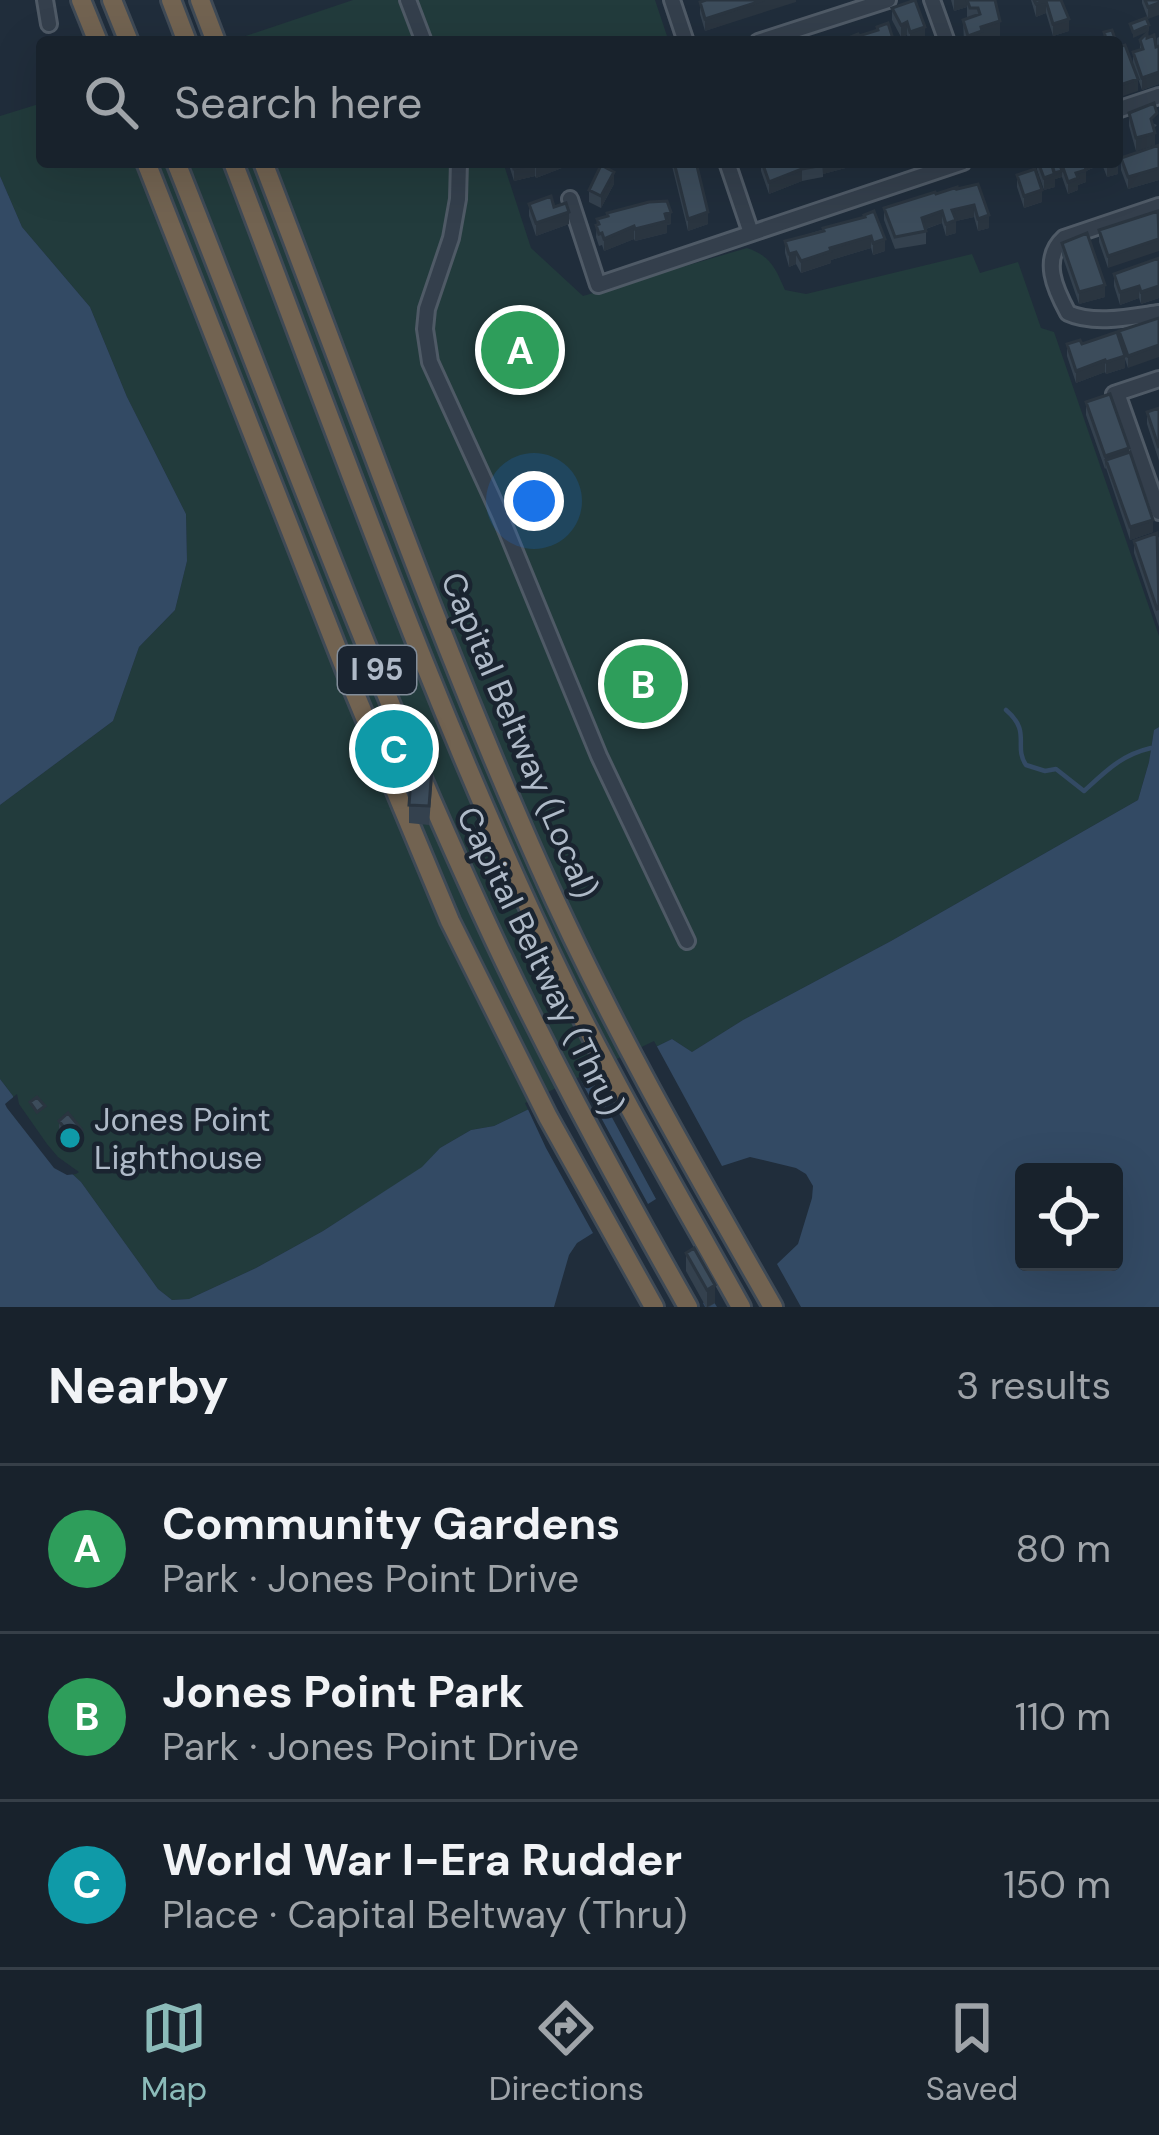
<!DOCTYPE html>
<meta charset="utf-8">
<style>
:root{--surface:#18222c;--page:#252f38;--text:#f1f3f6;--muted:#9fa4a9;--line:#363f48;--accent:#8bbbb9}
body{margin:0;font-family:"DM Sans",sans-serif;background:var(--page);color:var(--text)}
.controls{position:absolute;right:36px;bottom:36px;display:grid;overflow:hidden;border-radius:12px;box-shadow:0 12px 48px #0002}
.controls button{width:108px;height:108px;display:grid;place-items:center;padding:0;border:0;border-bottom:3px solid var(--line);background:var(--surface);color:var(--text);font:60px sans-serif}
.you{position:absolute;left:534px;top:501px;width:42px;height:42px;margin:-30px;border:9px solid #fff;border-radius:50%;background:#1a73e8;box-shadow:0 0 0 18px #1a73e833}
.badge{display:grid;place-items:center;width:78px;height:78px;border-radius:50%;background:var(--accent);color:#fff;font-size:39px;font-weight:700}
.pin{position:absolute;translate:-50% -50%;border:6px solid #fff;box-shadow:0 3px 12px #0006}
.list{margin:0;padding:0;list-style:none}
h2{display:flex;justify-content:space-between;align-items:center;height:156px;margin:0;padding:0 48px;font-size:51px}
h2 small{font-size:39px;font-weight:400;color:var(--muted)}
.list li{display:grid;grid-template-columns:78px 1fr auto;gap:36px;align-items:center;box-sizing:border-box;height:168px;padding:0 48px;border-top:3px solid var(--line)}
.list b{display:block;font-size:45px;white-space:nowrap}
.list p{margin:0;font-size:39px;white-space:nowrap;color:var(--muted)}
.list em{font-size:39px;font-style:normal;color:var(--muted)}
.icon{flex:none;width:66px;height:66px;fill:none;stroke:currentColor;stroke-width:2;stroke-linecap:round;stroke-linejoin:round}
.map{position:relative;flex:none;width:1159px;height:1307px;overflow:hidden}
.search{position:absolute;background:var(--surface);box-shadow:0 12px 48px #0002;left:36px;right:36px;top:36px;height:132px;display:flex;align-items:center;gap:30px;box-sizing:border-box;padding:0 42px;border-radius:12px;color:var(--muted);font-size:45px}
.sheet{height:660px;background:var(--surface)}
nav{display:flex;justify-content:space-around;align-items:center;box-sizing:border-box;height:168px;border-top:3px solid var(--line);background:var(--surface);font-size:33px;color:var(--muted)}
nav a{display:grid;justify-items:center;gap:6px}
nav .on{color:var(--accent)}
.map>svg:first-child{display:block}
</style>
<div class="map">
<svg width="1159" height="1307" viewBox="0 0 1159 1307">
<rect width="100%" height="100%" fill="#202d3b"/>
<path fill="#223b3c" d="M353,0H655L669,42H228Z
M42,103V162H503L531,248L583,296L747,248C772,257 775,268 785,290L806,294L972,254L980,273L1018,262L1041,328L1054,332L1159,636V727L1154,730L1149,762L1138,800L891,941L743,1020L692,1052L672,1039L494,1126L471,1130L440,1148L423,1167L323,1231L256,1268L189,1299L172,1300L158,1289L81,1182L68,1170L13,1105V1096L0,1079V805L113,721L139,647L175,610L187,561L186,514L127,397L90,307L22,227L0,176V116Z"/>
<path fill="#334a64" fill-rule="evenodd" d="M0,176L22,227L90,307L127,397L186,514L187,561L175,610L139,647L113,721L0,805Z
M1159,727V1307H0V1079L13,1096V1106L68,1170L81,1182L158,1289L172,1300L189,1299L256,1268L323,1231L422,1167L440,1148L471,1130L494,1126L672,1039L692,1052L743,1020L891,941L1138,800L1149,762L1154,730ZM1024,1172H1114V1262H1024Z"/>
<path fill="#202d3b" d="M654,1041L722,1166L750,1157L796,1168L806,1174L813,1186L812,1198L798,1244L777,1264L801,1307H717L712,1299L703,1303L705,1307H554L569,1255L577,1243L593,1233L546,1148L525,1103L579,1077L648,1204L656,1199L588,1073Z
M17,1094L19,1104L47,1144L58,1157L79,1172L76,1174L67,1175L54,1168L7,1108L5,1104Z"/>
<g fill="none" stroke-linecap="round" stroke-linejoin="round">
<path stroke="#334a64" stroke-width="4.5" d="M1006,710C1032,732 1013,746 1026,765L1045,771L1056,769L1084,791C1106,771 1121,755 1151,748"/>
<defs>
<path id="minor" d="M45,0L49,24
M408,0L424,42
M672,0L686,42
M932,0L947,42
M758,42L888,0
M1117,110L1159,96
M459,162L458,199L451,238L427,309L425,329L430,362L500,515L599,756L687,941
M727,162L751,233
M570,199L598,285L963,162
M1159,206L1064,238C1041,259 1055,289 1068,313C1094,325 1131,317 1159,313
M1117,393L1159,512
M1114,394L1159,379"/>
<path id="highway" d="M81,0L98,42
M112,0L129,42
M171,0L187,42
M200,0L216,42
M146,162L351,684L450,921L548,1117L654,1307
M176,162C272,404 362,650 470,887C535,1032 610,1169 688,1307
M233,162C339,439 437,721 567,988C621,1097 682,1201 741,1307
M263,162C353,396 437,636 539,865C607,1018 690,1162 773,1307"/>
</defs>
<use href="#minor" stroke="#4f5a66" stroke-width="20"/>
<use href="#highway" stroke="#3f4a56" stroke-width="24"/>
<use href="#minor" stroke="#343f4c" stroke-width="14"/>
<use href="#highway" stroke="#726351" stroke-width="18"/>
</g>
<path fill="#34414e" d="M796,0L705,31L700,14V2Z
M951,0H995L1000,39L991,42H964L963,20L967,18V7L954,11Z
M1031,0H1061L1069,31L1053,36L1046,13L1036,17Z
M1142,0H1159L1148,19L1142,3Z
M892,8L925,39L909,42L907,35L901,37L892,20Z
M1159,37V84L1142,90L1133,64V52L1140,50V40L1147,38L1156,47L1157,38Z
M1129,113L1157,125L1154,128L1155,145L1136,151L1129,126Z
M1121,158L1159,180L1128,189L1121,170Z
M508,162H567V166L536,178L535,176L514,181Z
M671,162H696L706,201L708,224L688,231Z
M761,162H853V166L823,174V177L802,181L769,194L761,171Z
M1037,162H1117L1118,174L1107,177L1102,164L1086,171V182L1078,185V190L1068,194L1062,177L1055,179V187L1044,190L1037,170Z
M1017,175L1042,202L1024,208L1017,187Z
M614,184L601,208L589,202V190Z
M978,184L989,228L978,231L974,217L956,221V233L946,236L942,223L926,229V244L895,249L884,220V208Z
M529,204L554,207L569,224L536,236L529,216Z
M1159,214L1108,268L1099,242V230Z
M864,217L885,251L873,255L871,248L831,260V263L801,273L796,264L789,267L785,253V241Z
M597,219L671,224L667,225V233L635,241L634,239L604,251L602,245L599,246L596,237Z
M1062,243L1105,297L1079,304L1062,255Z
M1159,258V298L1141,304L1139,298L1120,305L1114,286V274Z
M1159,318L1128,368L1125,359V368L1106,374L1105,372L1076,383L1067,356V344H1082L1119,339V331Z
M1086,402L1129,452L1153,532L1130,540L1106,468L1105,469L1086,415Z
M1159,408V461L1147,424V412Z
M1159,537V627L1134,553V541Z
M434,761L429,825L409,823V805Z
M59,1121L82,1142L72,1150L59,1133Z
M686,1253L715,1303L709,1307H706L686,1271Z"/>
<path fill="#2a3540" d="M764,0H796V2L705,31V19Z
M954,0H967V7L954,11Z
M1046,1V13L1036,17V4Z
M1159,3V15L1148,19V7Z
M1069,19V31L1053,36V24Z
M1000,21V39L991,42H968V36L981,27Z
M907,22V35L901,37V25Z
M1149,25V31L1133,38V32Z
M925,27V39L910,42V32Z
M1159,72V84L1142,90V78Z
M1138,79V91L1120,97V85Z
M1155,133V145L1136,151V138Z
M1118,161V174L1107,177V165Z
M546,162H567V166L536,178V166Z
M822,162H853V166L823,174Z
M1092,162H1102V164L1086,171V182L1078,185V190L1068,194V182L1083,166Z
M535,164V176L514,181V169Z
M1159,168V180L1128,189V177Z
M802,169V181L769,194V182Z
M1062,171V177L1055,179V187L1044,190V178Z
M614,172V184L601,208V196Z
M1042,190V202L1024,208V196Z
M974,205V217L956,221V233L946,236V224L952,210Z
M942,211V223L922,230V218Z
M569,212V224L536,236V223Z
M671,212V224L667,225V233L635,241V229Z
M708,212V224L688,231V219Z
M989,215V228L978,231V219Z
M634,226V239L604,251V239Z
M871,236V248L831,260V263L801,273V261L830,248Z
M885,239V251L873,255V243Z
M1159,239V251L1108,268V256Z
M796,252V264L789,267V254Z
M1105,285V297L1079,304V292Z
M1139,286V298L1120,305V292Z
M1159,286V298L1141,304V292Z
M1159,345V357L1128,368V356Z
M1125,356V368L1106,374V362Z
M1105,360V372L1076,383V371Z
M1129,448V460H1106L1105,469V456Z
M1153,520V532L1130,540V527Z
M82,1130V1142L72,1150V1138Z
M715,1285V1303L707,1307V1290Z"/>
<path fill="#3c4c5b" stroke="#2a3540" stroke-width="3" d="M706,0H764L705,19L700,2Z
M915,0L925,27L910,32L907,22L901,25L892,8Z
M967,0H995L1000,21L981,27L982,31L968,36L963,20L980,14L978,8H970Z
M1034,0H1061L1069,19L1053,24L1046,1L1036,4Z
M1145,0H1159V3L1148,7Z
M1146,18L1149,25L1133,32L1130,24Z
M888,23L894,42H839L858,34L859,36L878,30L877,27Z
M1112,30L1116,42H1107L1104,32Z
M1147,33V38L1154,35L1156,47L1159,46V72L1142,78L1133,52L1143,49L1140,40Z
M1117,45L1118,47L1125,45L1138,79L1120,85L1117,77Z
M1154,103L1157,113L1151,119L1155,133L1136,138L1129,113Z
M1159,145V168L1128,177L1121,158Z
M512,162H546L536,166L535,164L514,169Z
M674,162H696L708,212L688,219Z
M762,162H823V165L802,169L769,182Z
M1038,162H1051L1055,174L1044,178Z
M1051,162H1059L1062,171L1054,173Z
M1061,162H1084L1086,170L1076,173L1078,178L1068,182Z
M601,165L614,172L601,196L589,190Z
M1035,169L1042,190L1024,196L1017,175Z
M978,184L989,215L978,219L974,205L952,210L956,220L946,224L942,211L922,218L926,231L895,237L884,208L935,192L936,194L957,187V189Z
M551,196L554,207L566,203L569,212L536,223L529,204Z
M667,201L671,212L665,214L667,221L635,229L634,226L604,239L602,233L599,234L596,225L599,224L597,219L608,216L607,213L649,202Z
M874,211L885,239L873,243L871,236L830,248L831,251L801,261L796,252L789,254L785,241L824,231L823,228L865,217L864,215Z
M1158,211L1159,239L1108,256L1099,230Z
M1087,233L1105,285L1079,292L1062,243Z
M1159,258V286L1141,292L1139,286L1120,292L1114,274Z
M1159,318V345L1128,356L1119,331Z
M1117,332L1125,356L1106,362L1105,360L1076,371L1067,344L1080,340L1082,344Z
M1110,394L1129,448L1105,456L1086,402Z
M1159,408V448L1147,412Z
M1130,452L1153,520L1130,527L1106,460Z
M1157,533L1159,608L1157,609L1134,541Z
M414,741L434,743L429,806L409,805Z
M37,1097L45,1106L37,1112L30,1102Z
M68,1113L82,1130L72,1138L59,1121Z
M694,1248L715,1285L707,1290L686,1253Z"/>
<circle fill="#0f9aa8" stroke="#1a2430" stroke-width="4.5" cx="70" cy="1138" r="12"/>
<g text-anchor="middle" stroke-width="9" stroke-linejoin="round" paint-order="stroke">
<rect fill="#1a2430" stroke="#828d9a" stroke-width="3" x="338" y="646" width="78" height="48" rx="9"/>
<g font-size="30" font-weight="bold" fill="#afbac8">
<text x="377" y="680">I 95</text>
</g>
<g font-size="33" fill="#afbac8" stroke="#1a2430">
<text transform="translate(520 735) rotate(67)" y="12">Capital Beltway (Local)</text>
<text transform="translate(541 961) rotate(64)" y="12">Capital Beltway (Thru)</text>
</g>
<g font-size="33" fill="#afbac8" stroke="#1a2430" text-anchor="start">
<text x="94" y="1131">Jones Point<tspan x="94" dy="38">Lighthouse</tspan></text>
</g>
</g>
</svg>
<div class="controls">
<button><svg class="icon" aria-label="locate" viewBox="0 0 24 24"><circle cx="12" cy="12" r="6"/><path d="M12 2v4M12 18v4M2 12h4M18 12h4"/></svg></button>
</div>
<div class="you"></div>
<div class="pin badge" style="left:520px;top:350px;background:#2e9e5b">A</div>
<div class="pin badge" style="left:643px;top:684px;background:#2e9e5b">B</div>
<div class="pin badge" style="left:394px;top:749px;background:#0f9aa8">C</div>
<div class="search"><svg class="icon" aria-label="search" viewBox="0 0 24 24"><circle cx="10" cy="10" r="6"/><path d="M15 15l6 6"/></svg>Search here</div>
</div>
<section class="sheet">
<h2>Nearby<small>3 results</small></h2>
<ul class="list">
<li><span class="badge" style="background:#2e9e5b">A</span><div><b>Community Gardens</b><p>Park · Jones Point Drive</p></div><em>80 m</em></li>
<li><span class="badge" style="background:#2e9e5b">B</span><div><b>Jones Point Park</b><p>Park · Jones Point Drive</p></div><em>110 m</em></li>
<li><span class="badge" style="background:#0f9aa8">C</span><div><b>World War I-Era Rudder</b><p>Place · Capital Beltway (Thru)</p></div><em>150 m</em></li>
</ul>
</section>
<nav>
<a class="on"><svg class="icon" aria-label="map" viewBox="0 0 24 24"><path d="M3 6l6-2 6 2 6-2v14l-6 2-6-2-6 2zM9 4v14M15 6v14"/></svg>Map</a>
<a><svg class="icon" aria-label="directions" viewBox="0 0 24 24"><path d="M12 3l9 9-9 9-9-9zM9 14v-3h6M13 9l2 2-2 2"/></svg>Directions</a>
<a><svg class="icon" aria-label="saved" viewBox="0 0 24 24"><path d="M7 4h10v16l-5-4-5 4z"/></svg>Saved</a>
</nav>
